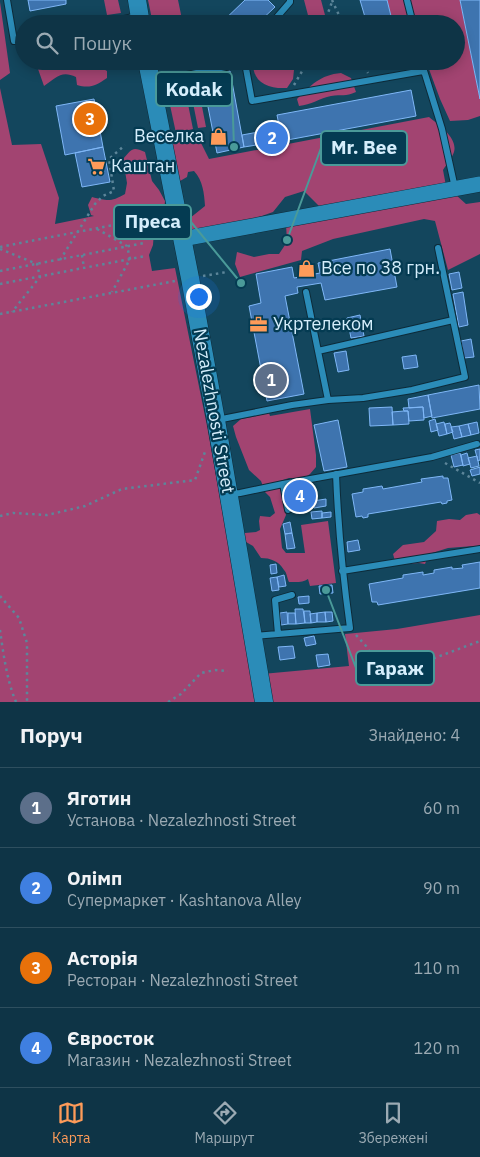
<!DOCTYPE html>
<html lang="uk">
<meta charset="utf-8">
<style>
:root{--surface:#0e3446;--page:#1c3f51;--text:#f1f3f6;--muted:#9baab3;--line:#2e4f5f;--accent:#fe9b59}
body{margin:0;font-family:"IBM Plex Sans",sans-serif;background:var(--page);color:var(--text)}
.you{position:absolute;left:198px;top:296px;width:18px;height:18px;margin:-12px;border:4px solid #fff;border-radius:50%;background:#1a73e8;box-shadow:0 0 0 8px #1a73e833}
.badge{display:grid;place-items:center;width:32px;height:32px;border-radius:50%;background:var(--accent);color:#fff;font-size:16px;font-weight:700}
.pin{position:absolute;translate:-50% -50%;border:2px solid #fff;box-shadow:0 1px 5px #0006}
.list{margin:0;padding:0;list-style:none}
h2{display:flex;justify-content:space-between;align-items:center;height:65px;margin:0;padding:0 20px;font-size:21px}
h2 small{font-size:16px;font-weight:400;color:var(--muted)}
.list li{display:grid;grid-template-columns:32px 1fr auto;gap:15px;align-items:center;box-sizing:border-box;height:80px;padding:0 20px;border-top:1px solid var(--line)}
.list b{display:block;font-size:19px;white-space:nowrap}
.list p{margin:0;font-size:16px;white-space:nowrap;color:var(--muted)}
.list em{font-size:16px;font-style:normal;color:var(--muted)}
.icon{flex:none;width:28px;height:28px;fill:none;stroke:currentColor;stroke-width:2;stroke-linecap:round;stroke-linejoin:round}
.map{position:relative;flex:none;width:480px;height:702px;overflow:hidden}
.search{position:absolute;background:var(--surface);box-shadow:0 2px 12px #0003;left:15px;right:15px;top:15px;height:55px;display:flex;align-items:center;gap:12px;box-sizing:border-box;padding:0 18px;border-radius:28px;color:var(--muted);font-size:19px}
.sheet{height:385px;background:var(--surface)}
nav{display:flex;justify-content:space-around;align-items:center;box-sizing:border-box;height:70px;border-top:1px solid var(--line);background:var(--surface);font-size:14px;color:var(--muted)}
nav a{display:grid;justify-items:center;gap:2px}
nav .on{color:var(--accent)}
.map>svg:first-child{display:block}
</style>
<div class="map">
<svg width="480" height="702" viewBox="0 0 480 702">
<rect width="100%" height="100%" fill="#13465d"/>
<path fill="#a24471" d="M104,0H118L121,13L107,15Z
M148,0H178L183,24H153Z
M304,0H321L325,15L309,19Z
M387,0H460L480,99V116L468,120L450,121L440,99L426,61H456V24H393Z
M0,2L10,73L0,80Z
M39,61H95L98,66L107,71V78C97,85 90,89 77,85L76,77C61,70 56,78 44,86L38,69Z
M253,61H288V65L294,70L293,79L287,88C268,89 252,83 253,61Z
M341,73L351,78L356,92C345,97 342,94 331,96C320,98 311,105 299,106L297,99C311,85 320,75 341,73Z
M196,76L206,127L198,128L188,78Z
M183,79L193,129L176,133L165,82Z
M0,88L12,145L41,144L59,198L55,224L94,216L91,215L88,205L92,197C108,201 111,202 125,194L127,183L123,159C132,149 132,146 145,152L152,181L159,190L165,201L163,220L159,228L154,231L153,245L149,255L152,271L175,268L207,426L252,675L349,666L345,634L397,629L480,615V702H0Z
M429,117C439,125 458,138 454,152C452,158 446,165 443,170L446,186L466,204L480,202V254L448,270L435,221L424,219L333,239L302,251L301,260L240,277L235,264L237,252L254,257L269,254H279L287,242L286,224L320,207L304,191L285,197L273,212L236,225L208,229H191L190,218L205,206C204,193 203,181 194,171L188,172L187,177L180,181L173,179L171,140L182,137L200,141L209,159Z
M310,409L316,455V467L310,474L304,478H289L280,481L286,515L280,529L282,548L286,553H305L301,525L328,521L336,583L310,586L308,579C303,583 295,582 289,582C287,578 287,573 284,570C279,561 270,558 261,558L253,546L246,542L244,536L245,533L256,532L260,530L259,521L260,516L270,517L275,513L270,497L265,492L261,481L249,470L236,437L233,426L241,419L252,417L269,413L270,416Z
M477,513L480,515V553H479L474,546L448,548L429,554L425,564L419,563L396,565L393,554L403,545L424,542L436,531L437,521L449,519L460,520L466,515Z"/>
<path fill="#3e74af" stroke="#7fb7f7" d="M28,0H66V4L30,11Z
M245,0H268L275,7L257,24H220Z
M360,0H387L393,24H367Z
M460,0H480V99Z
M230,71L244,147L217,153L202,76Z
M411,90L416,116L282,141L277,115Z
M94,99L103,147L65,155L56,106Z
M280,128L282,141L244,147L242,135Z
M103,147L110,182L82,187L75,153Z
M390,249L397,287L325,300L321,283L297,287L298,293L285,296L304,394L267,401L249,306L261,303L256,274L292,267L294,278L320,273L318,263Z
M459,272L462,288L452,290L449,274Z
M463,292L468,325L459,327L453,294Z
M360,315L364,336L351,338L347,318Z
M471,339L474,357L464,358L461,341Z
M346,351L349,370L338,372L334,353Z
M416,355L418,367L404,369L402,357Z
M479,385L480,409L432,418L428,395Z
M428,395L432,416L424,418L423,407L409,408L408,399Z
M392,407L393,425L370,426L369,408Z
M423,407L424,420L409,421L408,411H404L403,408Z
M404,411H408L409,424L393,425L392,412Z
M435,419L438,430L431,432L429,421Z
M338,420L347,467L324,471L314,425Z
M444,422L447,434L439,436L436,424Z
M477,422L479,433L471,435L468,424Z
M450,423L453,432L447,434L445,424Z
M468,424L471,435L462,437L459,426Z
M459,426L462,437L454,439L451,427Z
M480,449V460L478,461L475,450Z
M460,453L463,465L454,467L451,455Z
M467,453L470,464L463,466L461,455Z
M477,456L479,466L471,468L468,458Z
M480,467V474L472,476L470,470Z
M443,476V478H448L452,500L447,501V503L442,504L441,502L368,514V517L363,518L362,516L356,517L352,494L363,492V489L382,486L383,489L422,482L421,479Z
M304,487L305,494L308,493L309,499L307,500L308,508L295,510L291,490Z
M326,499V506L314,508L313,501Z
M322,511V518L312,519L311,512Z
M331,512V517L322,518V513Z
M290,522L292,533L285,534L283,524Z
M292,533L295,548L287,549L285,534Z
M358,540L360,550L348,552L347,542Z
M480,562V588L378,605L377,602H372L369,584L403,578V575L423,572V575L434,573V570L452,567V569L463,568L462,565Z
M276,564L277,573L271,574L270,565Z
M284,575L286,586L279,587L277,577Z
M277,577L279,590L272,591L270,578Z
M332,585L333,593L320,594L319,586Z
M309,596V603L299,604L298,597Z
M295,609H303L305,623L296,624Z
M304,611H310L311,623H305Z
M287,612L288,624L281,625L280,613Z
M325,612H332L333,621L326,622Z
M325,612L326,622H317V613Z
M288,613H295L296,624H288Z
M317,613V622L311,623L310,614Z
M314,636L316,644L306,646L304,638Z
M293,646L295,658L280,660L278,647Z
M328,654L330,665L318,667L316,655Z"/>
<g fill="none" stroke-linecap="round" stroke-linejoin="round">
<defs>
<path id="service" d="M7,0L14,41L24,39
M407,0L413,24
M101,24L138,16
M271,24L290,2V0
M246,61L245,63L252,101L423,71
M421,61L442,129L455,188
M153,82L245,63
M306,292L328,400
M318,351L453,320
M217,420L292,405L328,400L363,398L412,390L465,377L438,248
M283,484L288,510
M230,494L240,493L283,484L432,457L477,444
M342,571L480,549
M278,634L275,600L292,595
M253,636L350,628C343,577 338,526 336,474"/>
<path id="tertiary" d="M182,239L480,184"/>
<path id="secondary" d="M137,0L141,24
M147,61L190,278L216,420L264,702"/>
</defs>
<use href="#service" stroke="#0d2b39" stroke-width="8"/>
<use href="#tertiary" stroke="#0d2b39" stroke-width="16"/>
<use href="#secondary" stroke="#0d2b39" stroke-width="19"/>
<path stroke="#5d869a" stroke-width="2.5" stroke-dasharray="2.5 4" stroke-linecap="butt" d="M332,0L343,24
M324,24L332,2
M361,61L368,73
M294,85L308,61
M97,229L127,246L130,259L112,292
M0,247L139,220
M0,249L37,264L40,277L12,312
M82,255L84,268
M60,260L95,204L103,196L114,191L109,159L125,145
M0,271L144,243
M203,276L227,272
M0,284L146,256
M0,314L175,281
M445,463L480,483
M0,516L13,513L47,515L85,506L122,489L195,480L206,449
M0,596L19,618L27,643V702
M0,630C3,652 7,681 16,702
M356,635L366,646L373,658L389,664L424,662L480,641
M168,702L181,694L201,673L215,670L228,671"/>
<use href="#service" stroke="#2b8cb8" stroke-width="6"/>
<use href="#tertiary" stroke="#2b8cb8" stroke-width="15"/>
<use href="#secondary" stroke="#2b8cb8" stroke-width="18"/>
</g>
<defs>
<symbol id="shop-bare" viewBox="-9 -9 18 18"><path d="M-5-2.5h2.3a2.7 3.5 0 0 1 5.4 0H5L5.5 6h-11ZM-1.5-2.5h3a1.5 2.3 0 0 0-3 0Z" fill="#fe9b59" stroke="#043b52" stroke-width="2.5" paint-order="stroke"/></symbol>
<symbol id="supermarket-bare" viewBox="-9 -9 18 18"><path d="M-6-5.5h2.5l.6 2H6L4.5 2H-2.5L-4.4-4H-6ZM-1.5 3.2a1.3 1.3 0 1 0 .1 0ZM3 3.2a1.3 1.3 0 1 0 .1 0Z" fill="#fe9b59" stroke="#043b52" stroke-width="2.5" paint-order="stroke"/></symbol>
<symbol id="office-bare" viewBox="-9 -9 18 18"><path d="M-6-3h4V-5.5h4V-3h4V5H-6ZM-1-4.5V-3h2v-1.5ZM-6 0V1H6V0Z" fill="#fe9b59" stroke="#043b52" stroke-width="2.5" paint-order="stroke"/></symbol>
</defs>
<g fill-rule="evenodd">
<use href="#shop-bare" x="206" y="124" width="25" height="25"/>
<use href="#supermarket-bare" x="84" y="154" width="25" height="25"/>
<use href="#shop-bare" x="294" y="256" width="25" height="25"/>
<use href="#office-bare" x="246" y="312" width="25" height="25"/>
</g>
<g text-anchor="middle" stroke-width="4.5" stroke-linejoin="round" paint-order="stroke">
<g font-size="18" fill="#d5eefc" stroke="#043b52" text-anchor="start">
<text x="204" y="142" text-anchor="end">Веселка</text>
<text x="111" y="172">Каштан</text>
<text x="321" y="274">Все по 38 грн.</text>
<text x="273" y="330">Укртелеком</text>
</g>
<g font-size="18" fill="#d5eefc" stroke="#043b52">
<text transform="translate(214 411) rotate(80)" y="6">Nezalezhnosti Street</text>
</g>
</g>
<path fill="none" stroke="#4a9a99" stroke-width="2" d="M234 147L232 89M287 240L321 148M241 283L191 222M326 590L356 668"/>
<g fill="#4a9a99" stroke="#043b52" stroke-width="2">
<circle cx="234" cy="147" r="5"/>
<circle cx="287" cy="240" r="5"/>
<circle cx="241" cy="283" r="5"/>
<circle cx="326" cy="590" r="5"/>
</g>
<g fill="#043b52" stroke="#4a9a99" stroke-width="2">
<rect x="156" y="72" width="76" height="34" rx="5"/>
<rect x="321" y="131" width="86" height="34" rx="5"/>
<rect x="114" y="205" width="77" height="34" rx="5"/>
<rect x="356" y="651" width="78" height="34" rx="5"/>
</g>
<g font-size="19" text-anchor="middle" font-weight="bold" fill="#d5eefc">
<text x="194" y="96">Kodak</text>
<text x="364" y="154">Mr. Bee</text>
<text x="153" y="228">Преса</text>
<text x="395" y="675">Гараж</text>
</g>
</svg>
<div class="you"></div>
<div class="pin badge" style="left:271px;top:380px;background:#5c6f8a">1</div>
<div class="pin badge" style="left:272px;top:138px;background:#3f7fe0">2</div>
<div class="pin badge" style="left:90px;top:119px;background:#e8710a">3</div>
<div class="pin badge" style="left:300px;top:496px;background:#3f7fe0">4</div>
<div class="search"><svg class="icon" aria-label="search" viewBox="0 0 24 24"><circle cx="10" cy="10" r="6"/><path d="M15 15l6 6"/></svg>Пошук</div>
</div>
<section class="sheet">
<h2>Поруч<small>Знайдено: 4</small></h2>
<ul class="list">
<li><span class="badge" style="background:#5c6f8a">1</span><div><b>Яготин</b><p>Установа · Nezalezhnosti Street</p></div><em>60 m</em></li>
<li><span class="badge" style="background:#3f7fe0">2</span><div><b>Олімп</b><p>Супермаркет · Kashtanova Alley</p></div><em>90 m</em></li>
<li><span class="badge" style="background:#e8710a">3</span><div><b>Асторія</b><p>Ресторан · Nezalezhnosti Street</p></div><em>110 m</em></li>
<li><span class="badge" style="background:#3f7fe0">4</span><div><b>Євросток</b><p>Магазин · Nezalezhnosti Street</p></div><em>120 m</em></li>
</ul>
</section>
<nav>
<a class="on"><svg class="icon" aria-label="map" viewBox="0 0 24 24"><path d="M3 6l6-2 6 2 6-2v14l-6 2-6-2-6 2zM9 4v14M15 6v14"/></svg>Карта</a>
<a><svg class="icon" aria-label="directions" viewBox="0 0 24 24"><path d="M12 3l9 9-9 9-9-9zM9 14v-3h6M13 9l2 2-2 2"/></svg>Маршрут</a>
<a><svg class="icon" aria-label="saved" viewBox="0 0 24 24"><path d="M7 4h10v16l-5-4-5 4z"/></svg>Збережені</a>
</nav>
